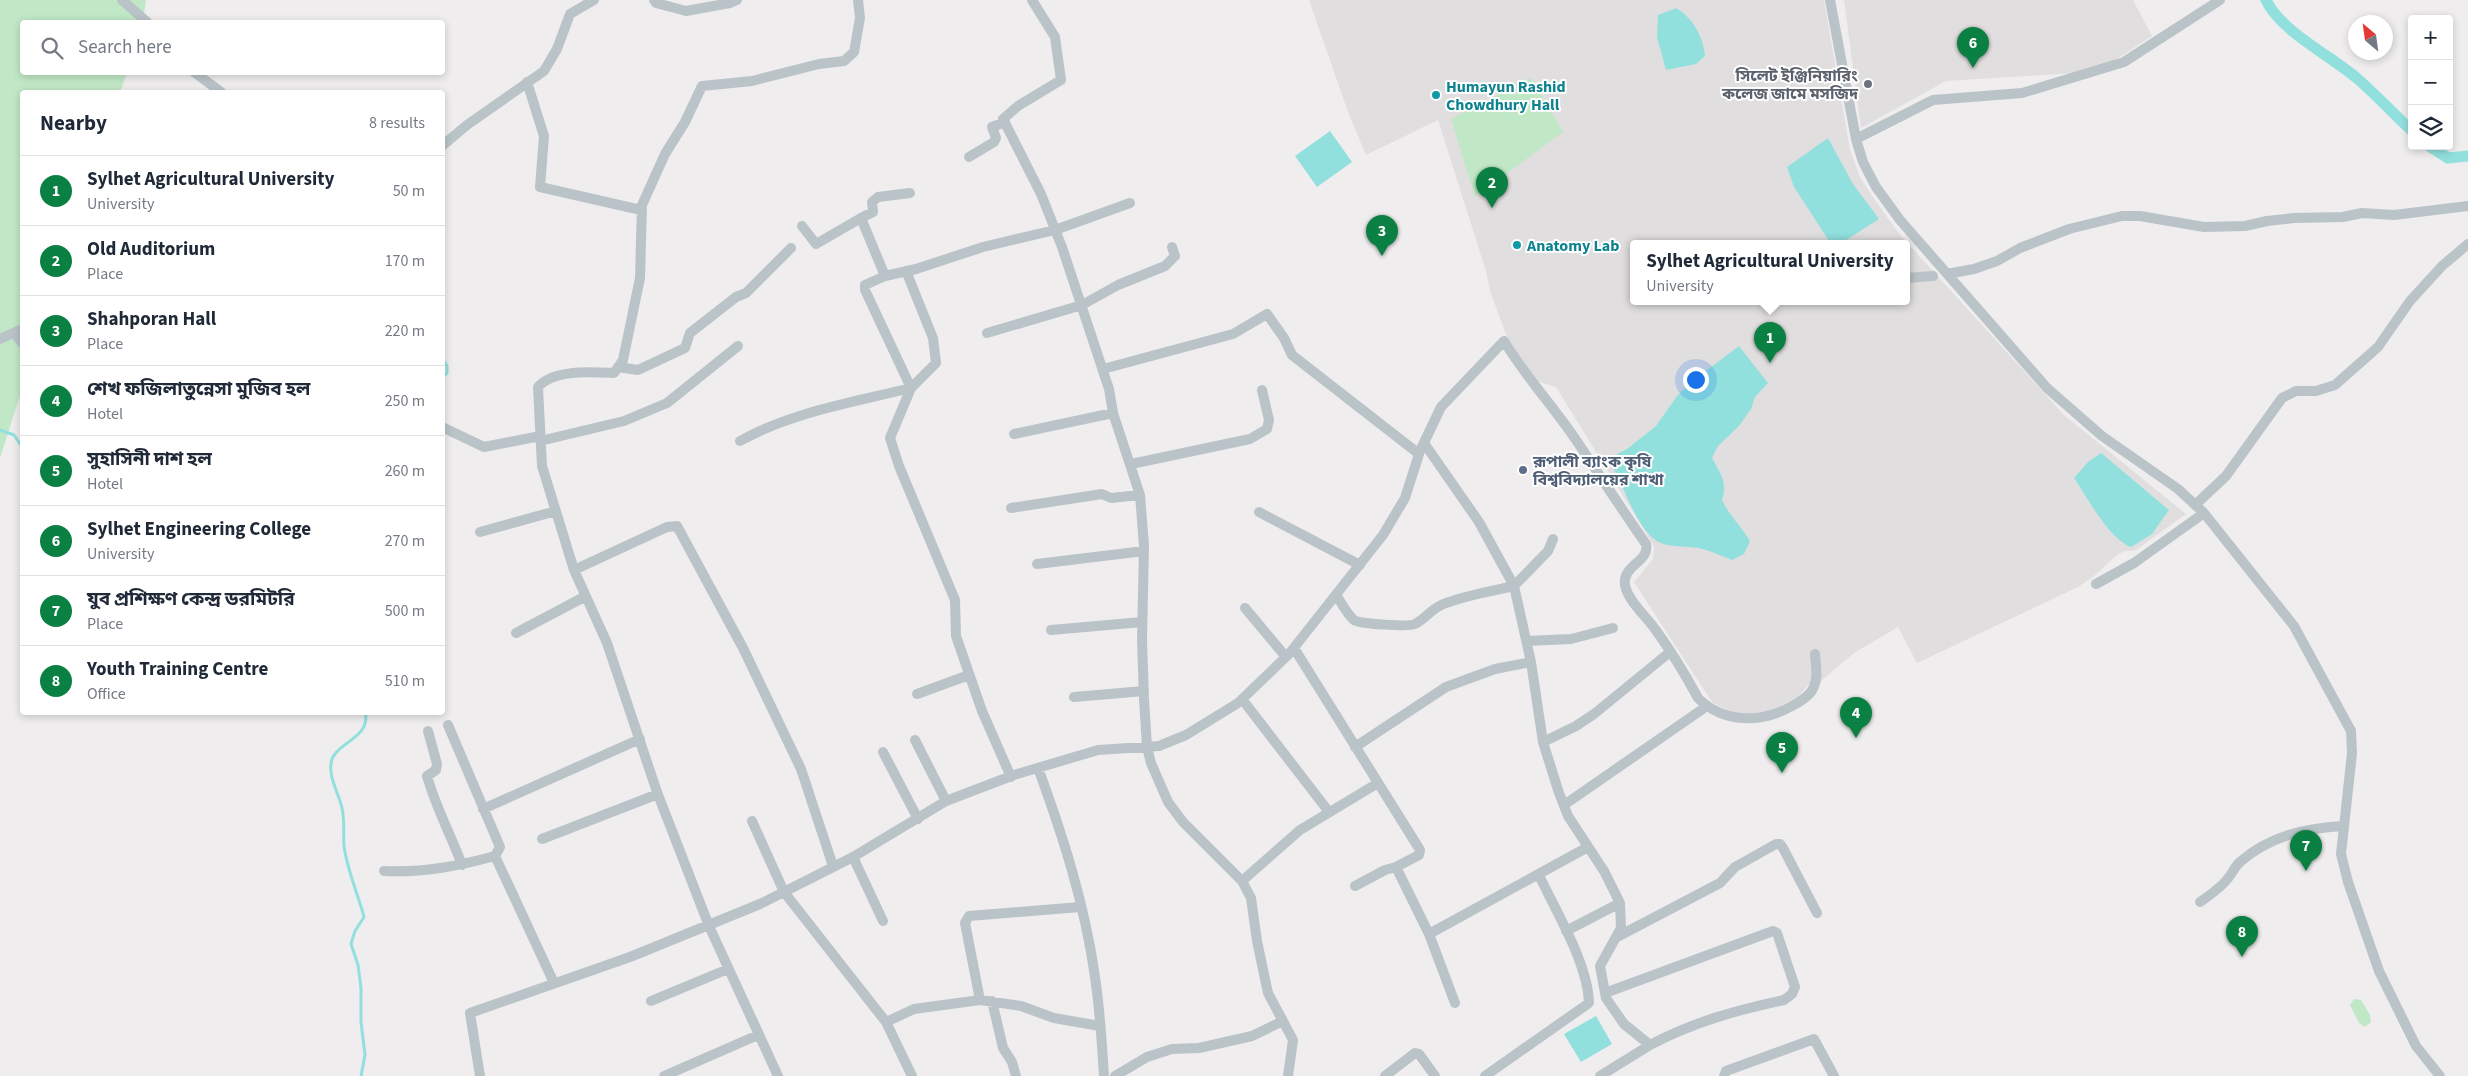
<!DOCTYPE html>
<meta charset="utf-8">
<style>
:root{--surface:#fff;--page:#f2f2f3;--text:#1f2937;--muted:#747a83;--line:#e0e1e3;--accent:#0b8043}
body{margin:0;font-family:"Source Sans 3","Noto Sans Bengali",sans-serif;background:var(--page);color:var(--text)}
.controls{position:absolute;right:15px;top:15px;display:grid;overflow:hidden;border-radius:5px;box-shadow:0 2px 8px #0003}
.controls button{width:45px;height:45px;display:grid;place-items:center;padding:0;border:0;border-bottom:1px solid var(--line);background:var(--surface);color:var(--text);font:25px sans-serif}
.compass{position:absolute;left:2348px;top:15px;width:45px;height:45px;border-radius:50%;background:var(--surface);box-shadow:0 2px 8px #0003;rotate:331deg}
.you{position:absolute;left:1695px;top:379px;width:18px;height:18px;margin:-12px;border:4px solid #fff;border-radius:50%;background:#1a73e8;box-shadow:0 0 0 8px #1a73e833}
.badge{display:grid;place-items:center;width:32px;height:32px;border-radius:50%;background:var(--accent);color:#fff;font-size:16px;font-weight:700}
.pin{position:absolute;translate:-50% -41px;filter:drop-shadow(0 1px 2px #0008)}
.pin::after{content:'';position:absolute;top:26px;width:18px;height:15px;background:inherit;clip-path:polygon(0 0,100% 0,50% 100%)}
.popup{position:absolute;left:1630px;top:240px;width:280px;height:65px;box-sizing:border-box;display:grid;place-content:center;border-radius:5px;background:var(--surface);filter:drop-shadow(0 1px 4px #0005);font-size:16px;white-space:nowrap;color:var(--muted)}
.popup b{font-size:19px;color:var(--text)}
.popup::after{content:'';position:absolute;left:50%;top:100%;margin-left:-10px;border:10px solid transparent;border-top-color:var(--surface)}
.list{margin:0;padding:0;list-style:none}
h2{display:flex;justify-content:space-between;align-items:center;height:65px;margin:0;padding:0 20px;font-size:21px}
h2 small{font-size:16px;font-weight:400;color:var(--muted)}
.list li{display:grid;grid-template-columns:32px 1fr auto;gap:15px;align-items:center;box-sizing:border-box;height:70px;padding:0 20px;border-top:1px solid var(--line)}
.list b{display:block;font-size:19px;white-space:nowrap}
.list p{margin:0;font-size:16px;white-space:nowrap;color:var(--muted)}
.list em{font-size:16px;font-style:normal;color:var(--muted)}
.icon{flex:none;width:28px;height:28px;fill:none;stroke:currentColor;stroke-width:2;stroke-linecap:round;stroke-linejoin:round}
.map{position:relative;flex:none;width:2468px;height:1076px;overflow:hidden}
.search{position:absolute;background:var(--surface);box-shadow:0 2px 8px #0003;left:20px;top:20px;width:425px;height:55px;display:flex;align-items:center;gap:12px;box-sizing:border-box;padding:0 18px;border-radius:5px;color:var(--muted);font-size:19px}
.panel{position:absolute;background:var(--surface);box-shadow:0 2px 8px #0003;left:20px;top:90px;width:425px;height:625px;border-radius:5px}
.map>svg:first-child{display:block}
</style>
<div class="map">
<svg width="2468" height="1076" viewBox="0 0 2468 1076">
<rect width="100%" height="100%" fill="#efedee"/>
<path fill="#e0dedf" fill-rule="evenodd" d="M1309,0H1824L1850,150L1860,177L1875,200L1900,235L2064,415L2186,514L2136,550L2125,551L2117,555L2094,576L2078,587L1917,663L1898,627L1854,653L1821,681L1808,685L1799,696L1771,711L1750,717L1733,714L1712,702L1634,582L1653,559L1654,546L1556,387L1537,381L1510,345L1490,291L1486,271L1438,120L1366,155L1348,112ZM1634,244H1906V302H1634Z
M1844,0H2133L2152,36L2109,64L2075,73L1946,81L1861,128Z"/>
<path fill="#c0e8c6" d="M0,0H146L143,22H22V72L127,73L120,92H22V389L0,458Z
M1531,78L1563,132L1475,197L1451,119Z
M2354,999L2361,1000L2370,1015L2371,1022L2365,1027L2359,1023L2350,1005Z"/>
<path fill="#92e0de" d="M1676,8C1693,18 1703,36 1705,56L1696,64L1666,70L1657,37L1658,15Z
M1330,131L1352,162L1317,187L1295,156Z
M1828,138L1853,184L1879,219L1840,244H1831L1794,187L1787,167Z
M1739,346L1768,383L1755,397L1751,409L1739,426L1718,446L1712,458C1720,473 1728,482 1722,500C1729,515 1741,526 1750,541L1744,554L1732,560C1722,556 1713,552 1703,549C1689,545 1666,549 1654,539C1634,523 1623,482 1608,459L1627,449L1656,426L1677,396L1690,383Z
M2101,453L2169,510L2152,534L2131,547C2109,539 2087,497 2074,478L2088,462Z
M1596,1016L1612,1044L1581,1062L1564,1034Z"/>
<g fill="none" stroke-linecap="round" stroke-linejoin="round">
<path stroke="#92e0de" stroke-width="3" d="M442,358L447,366V373L442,377
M0,430L14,435L22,447
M361,1076L365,1055L361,1022V988L358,965L351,944L355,931L364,917C358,894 347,870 344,846C343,834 345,821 342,808C339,794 329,779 331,764C332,743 372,739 365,712"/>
<path stroke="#92e0de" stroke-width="11" d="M2266,0C2281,32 2332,56 2359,80C2377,96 2394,114 2412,131
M2429,146L2448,158L2468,156"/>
<path stroke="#bac4c8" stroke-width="10" d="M122,0L147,22
M654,0L656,3L686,11L730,3L737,0
M1032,0L1055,37L1061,80L1018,106L1003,119L1041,194L1062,247L1109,389L1113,413L1140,495L1144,546L1142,640L1144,699L1147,747L1151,763L1168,802L1183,822L1242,881L1251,898L1257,941L1268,993L1293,1040L1288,1076
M1830,0L1856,139L1863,162L1876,187L1900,220L2047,388L2102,436L2178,489L2204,513L2294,626L2351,731L2352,753L2341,854L2348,882L2379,971L2416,1046L2440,1076
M194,72L221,92
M527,82L544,136L540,187L641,210
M1856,139L1933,100L2022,93L2124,62L2220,0
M442,146L467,125L544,71L557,49L570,14L594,0
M969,157L994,142L996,138L992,127L1005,122
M861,218L873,212L872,202L878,197L910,193
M802,226L816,244L861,218L885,276L916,269L983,247L1055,230L1130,203
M906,271L933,338L936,363L911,388L890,438L899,466L955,600L956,636L982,711L1011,777
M1947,274L1974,269L1997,261L2020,248L2069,229L2122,216H2140L2204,227L2245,226L2267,221L2294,218L2343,217L2362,213L2394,215L2468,206
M885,276L865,285V290L911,388
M1906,278L1933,276
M14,333L22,343
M987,333L1082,305L1118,285L1165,266L1175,256L1172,247
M0,339L22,329
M618,367L638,370L685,348L690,333L736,297L746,293L791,248
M1103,369L1233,334L1267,314L1284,338L1292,355L1419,454
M442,427L484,447L540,436
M1014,434L1113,413
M540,441L624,421L667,403L738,346
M740,441C792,412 854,402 911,388
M1131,464L1250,439L1267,429L1269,420L1262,390
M2195,505L2226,476L2282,398L2296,391H2316L2335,385L2378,347L2410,301L2442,266L2468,244
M1011,508L1102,494L1111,498L1140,495
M1259,512L1360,565
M480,532L556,511
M1553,539L1548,551L1514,586L1531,662L1543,742L1559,793L1568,816L1604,871L1620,903L1621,928L1600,966L1606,998L1624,1024L1650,1045C1693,1022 1737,1010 1784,1000L1792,994L1795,987L1777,933L1773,931L1605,993
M1037,564L1144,551
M574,570L667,527L677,526L743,648L801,769L833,866
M2096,584L2134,563L2204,513
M1336,595C1341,602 1347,614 1354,620C1359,624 1410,627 1415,624C1427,618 1431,608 1446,603C1468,595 1491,591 1514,586L1479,522L1424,443
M1245,608L1286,657
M1051,630L1142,622
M516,633L586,596
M1527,641L1571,639L1613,628
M1294,648L1420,850L1419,855L1396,867
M917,694L969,675
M1074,697L1144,691
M1242,699L1329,812
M448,725L500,847L495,856
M428,731L437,764L436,770L427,776C436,808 451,835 462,865
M915,740L946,801
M1543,742L1576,726L1594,714L1670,652
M1355,747L1446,687L1495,669L1531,662
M883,752L918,819
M1038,768C1063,836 1085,905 1095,977C1100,1010 1102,1043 1104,1076
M1564,805L1707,706
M483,809L640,739
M752,821L784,892L886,1022L912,1076
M542,839L658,794
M853,857L883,921
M384,871C423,873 458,866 495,856L554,983
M1242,881L1300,830L1378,783
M1355,886L1385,870L1396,867L1429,934L1588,847
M2200,902C2210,895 2222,887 2229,877C2233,872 2235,866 2240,862C2269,836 2306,828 2343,826
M1566,931L1620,903
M1429,934L1455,1003
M1617,937L1720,883L1735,867L1776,844H1780L1783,848L1817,913
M980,1000L965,923L969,916L1080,907
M651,1001L728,969
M992,1001L1003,1048L1012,1062L1016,1076
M886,1022L914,1009L980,1000L1021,1006L1054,1018L1100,1026
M480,1076L470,1013L630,957L760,904L853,857L946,801L1014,775L1098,750L1159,746L1186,735L1238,703L1289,654L1383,535L1405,498L1420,451L1441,407L1504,341C1525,376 1553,406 1576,440C1599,474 1622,510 1646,544C1650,562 1622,565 1625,585C1628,601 1646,616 1655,629C1671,651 1685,674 1698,698C1724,724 1762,723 1792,706C1798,703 1806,698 1811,692C1819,681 1816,667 1815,654
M664,1076L758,1035
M778,1076L709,926L657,792L607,643L574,570L542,466L538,387C554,369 592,372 614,373L623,360L640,278L642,205L665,154L685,122L702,86L752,81L819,64L844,61L854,52L860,18L858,0
M1115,1076L1147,1057L1172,1049L1199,1048L1252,1036L1283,1021
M1385,1076L1415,1053L1419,1054L1435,1076
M1485,1076L1589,1003C1588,963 1556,912 1539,875
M1600,1076L1650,1045
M1724,1076L1726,1071L1814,1039L1834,1076"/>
</g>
<circle fill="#6b7280" stroke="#fff" stroke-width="2" cx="1868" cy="84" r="5"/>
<g fill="#0f9aa8" stroke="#fff" stroke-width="2">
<circle cx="1436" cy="95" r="5"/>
<circle cx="1517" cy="245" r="5"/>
</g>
<circle fill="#5c6f8a" stroke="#fff" stroke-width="2" cx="1523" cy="470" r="5"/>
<g text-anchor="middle" stroke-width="4" stroke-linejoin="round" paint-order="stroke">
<g font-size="16" font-weight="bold" fill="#5b616d" stroke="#fff" text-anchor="end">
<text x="1858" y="81">সিলেট ইঞ্জিনিয়ারিং<tspan x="1858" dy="18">কলেজ জামে মসজিদ</tspan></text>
</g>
<g font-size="16" font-weight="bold" fill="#0d838f" stroke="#fff" text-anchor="start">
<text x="1446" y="92">Humayun Rashid<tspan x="1446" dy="18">Chowdhury Hall</tspan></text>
<text x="1527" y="251">Anatomy Lab</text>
</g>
<g font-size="16" font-weight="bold" fill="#4e5e75" stroke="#fff" text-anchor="start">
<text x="1533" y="467">রূপালী ব্যাংক কৃষি<tspan x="1533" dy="18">বিশ্ববিদ্যালয়ের শাখা</tspan></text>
</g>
</g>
</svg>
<div class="controls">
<button>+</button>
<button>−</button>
<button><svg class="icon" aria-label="layers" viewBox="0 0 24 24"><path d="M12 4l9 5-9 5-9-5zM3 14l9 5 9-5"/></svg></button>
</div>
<svg class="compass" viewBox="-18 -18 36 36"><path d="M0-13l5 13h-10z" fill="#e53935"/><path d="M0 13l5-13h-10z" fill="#747a83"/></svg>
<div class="you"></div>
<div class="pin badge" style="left:1770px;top:363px">1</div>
<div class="popup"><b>Sylhet Agricultural University</b>University</div>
<div class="pin badge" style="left:1492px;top:208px">2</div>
<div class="pin badge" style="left:1382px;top:256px">3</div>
<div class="pin badge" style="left:1856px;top:738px">4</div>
<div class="pin badge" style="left:1782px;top:773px">5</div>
<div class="pin badge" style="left:1973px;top:68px">6</div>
<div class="pin badge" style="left:2306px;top:871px">7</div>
<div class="pin badge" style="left:2242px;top:957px">8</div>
<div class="search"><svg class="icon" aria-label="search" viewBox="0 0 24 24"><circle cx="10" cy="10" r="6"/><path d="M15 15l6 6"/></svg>Search here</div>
<section class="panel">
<h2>Nearby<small>8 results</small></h2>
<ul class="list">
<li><span class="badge">1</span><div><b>Sylhet Agricultural University</b><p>University</p></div><em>50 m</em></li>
<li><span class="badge">2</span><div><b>Old Auditorium</b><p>Place</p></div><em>170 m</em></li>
<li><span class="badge">3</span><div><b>Shahporan Hall</b><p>Place</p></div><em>220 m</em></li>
<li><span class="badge">4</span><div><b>শেখ ফজিলাতুন্নেসা মুজিব হল</b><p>Hotel</p></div><em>250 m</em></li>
<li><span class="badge">5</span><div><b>সুহাসিনী দাশ হল</b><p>Hotel</p></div><em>260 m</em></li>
<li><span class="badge">6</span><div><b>Sylhet Engineering College</b><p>University</p></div><em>270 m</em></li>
<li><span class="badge">7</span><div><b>যুব প্রশিক্ষণ কেন্দ্র ডরমিটরি</b><p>Place</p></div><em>500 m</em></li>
<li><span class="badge">8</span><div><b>Youth Training Centre</b><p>Office</p></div><em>510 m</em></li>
</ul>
</section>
</div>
